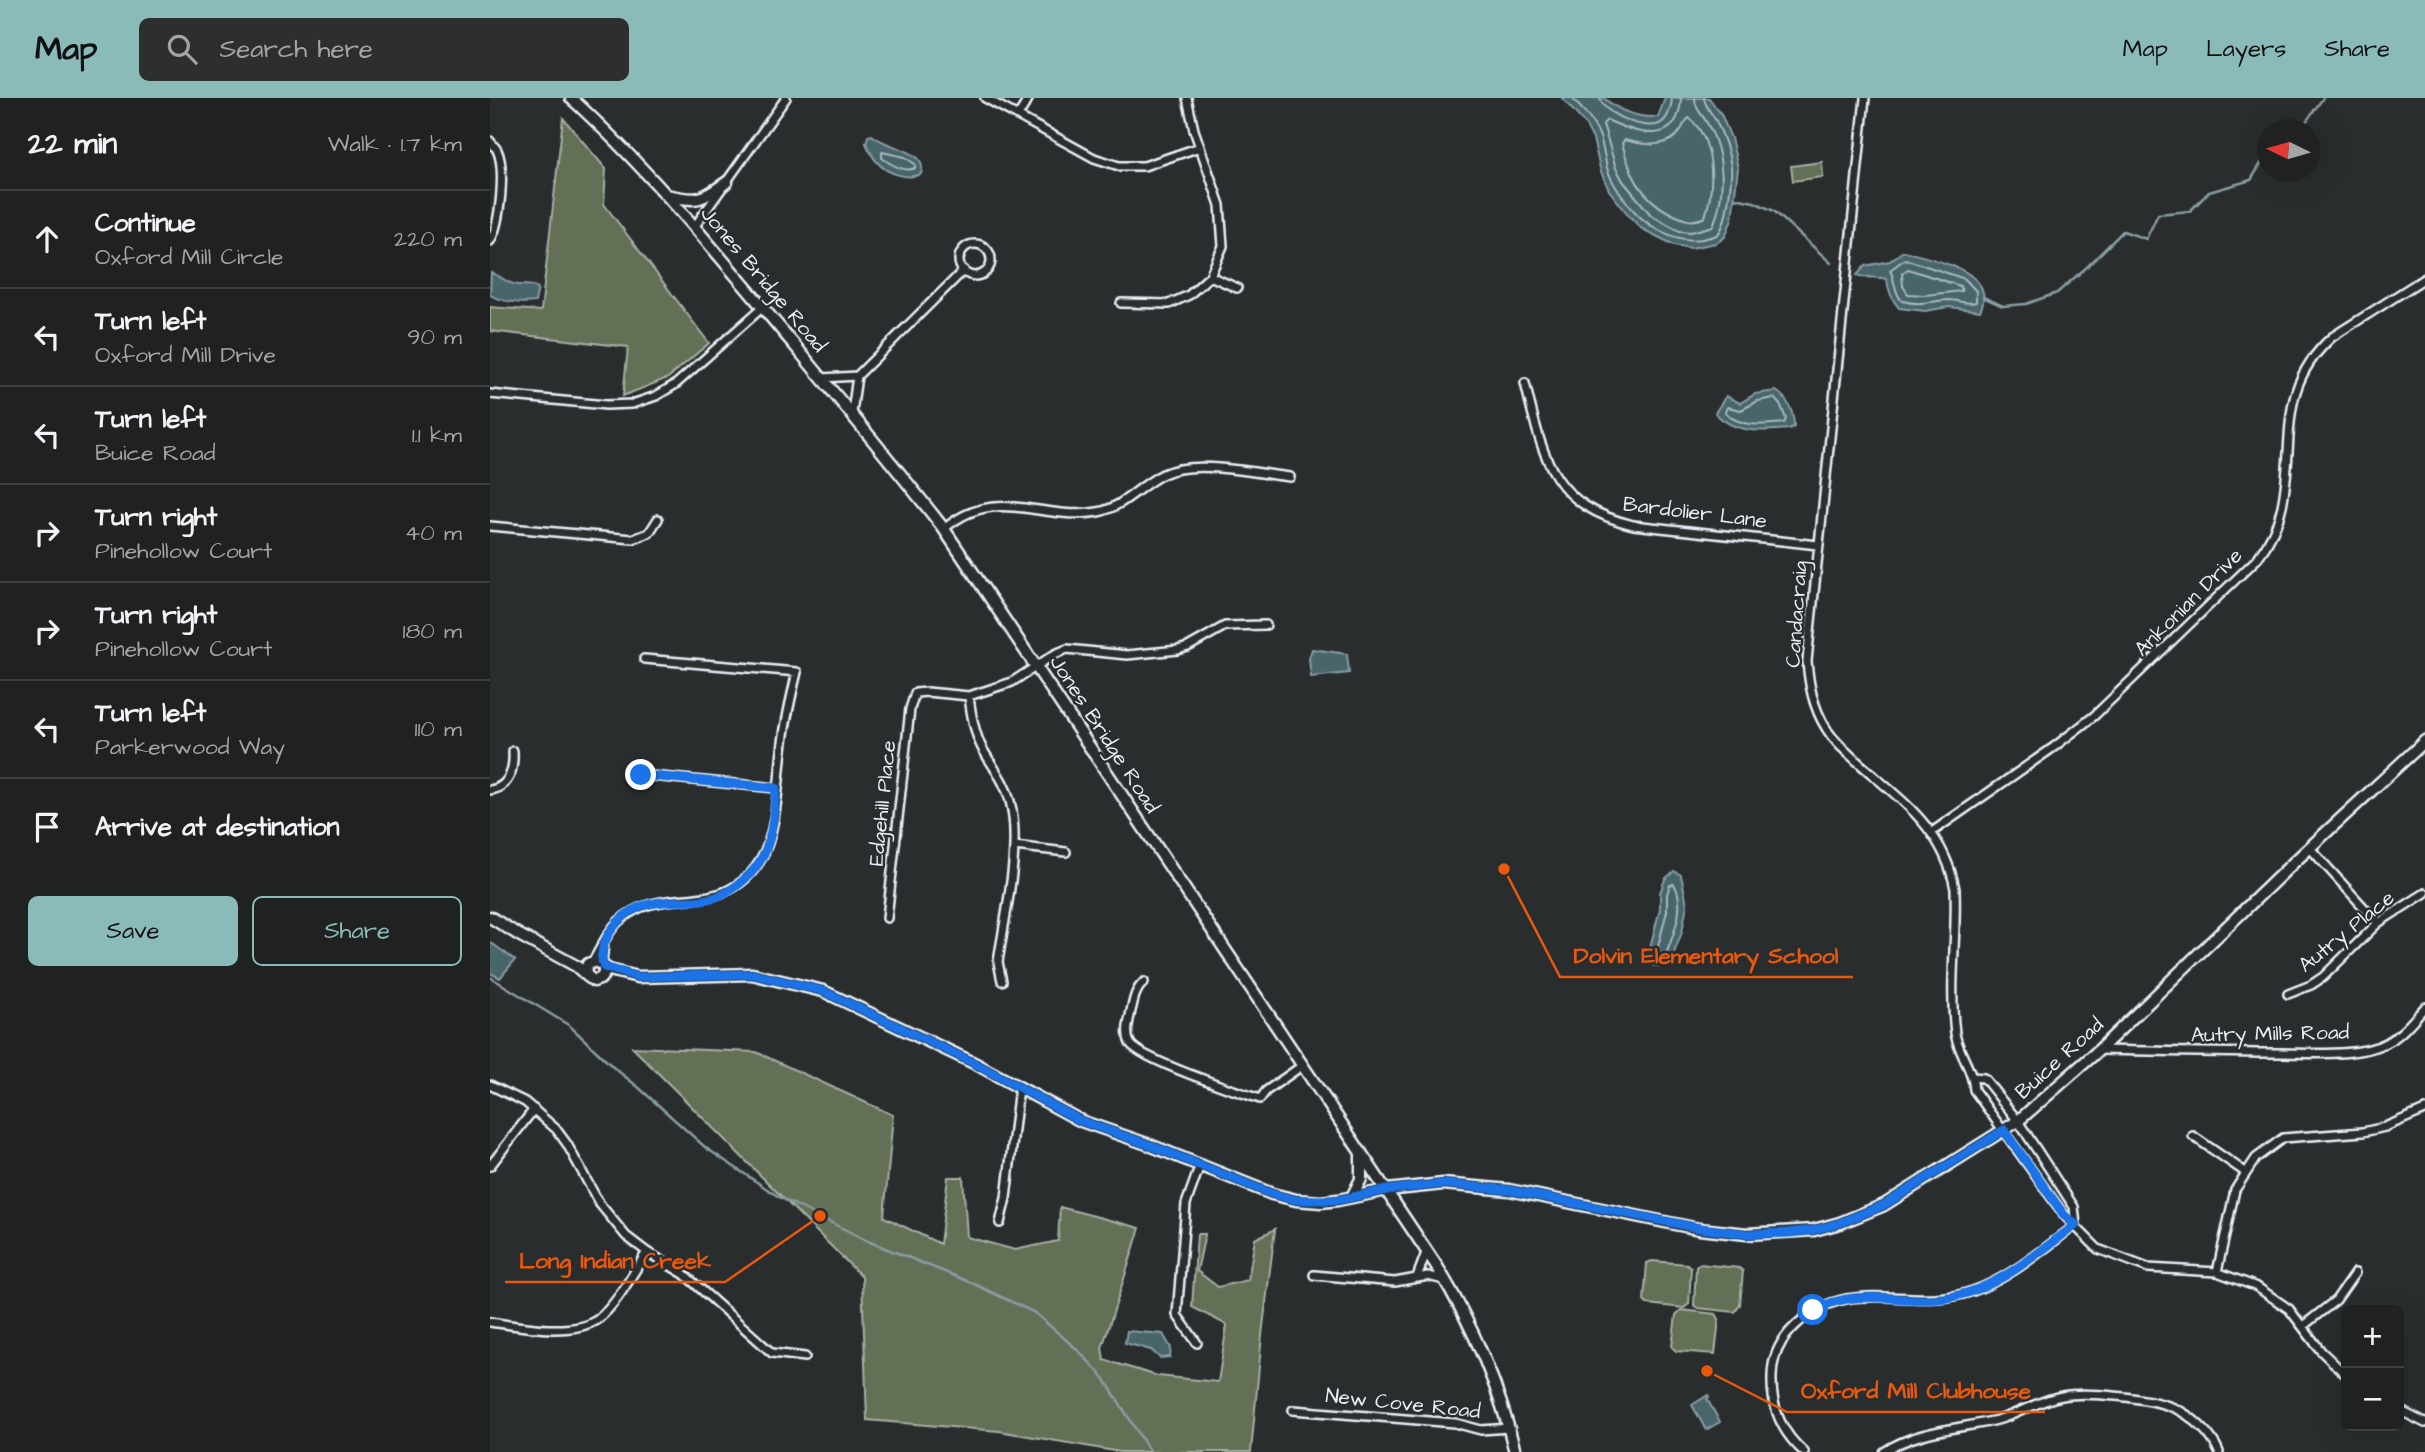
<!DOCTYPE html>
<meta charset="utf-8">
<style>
:root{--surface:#202222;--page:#2d2f2f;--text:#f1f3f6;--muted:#a2a4a5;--line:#3d3f40;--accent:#8bbbb9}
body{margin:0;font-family:"Architects Daughter",sans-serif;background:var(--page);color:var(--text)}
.controls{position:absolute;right:21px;bottom:21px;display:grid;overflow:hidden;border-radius:10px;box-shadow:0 7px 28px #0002}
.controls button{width:63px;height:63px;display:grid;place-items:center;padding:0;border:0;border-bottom:2px solid var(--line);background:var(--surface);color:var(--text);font:35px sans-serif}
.compass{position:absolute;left:1767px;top:21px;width:63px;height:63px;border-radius:50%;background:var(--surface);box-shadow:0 7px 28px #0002;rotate:275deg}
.stop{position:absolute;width:21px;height:21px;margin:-16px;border:5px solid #1a73e8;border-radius:50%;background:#fff}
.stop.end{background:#1a73e8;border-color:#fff;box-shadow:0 2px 7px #0008}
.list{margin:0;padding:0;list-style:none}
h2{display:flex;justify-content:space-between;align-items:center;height:91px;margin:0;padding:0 28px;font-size:30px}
h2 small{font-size:23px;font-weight:400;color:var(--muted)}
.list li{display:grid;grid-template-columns:46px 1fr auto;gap:21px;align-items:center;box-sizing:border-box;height:98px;padding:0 28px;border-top:2px solid var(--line)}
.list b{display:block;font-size:26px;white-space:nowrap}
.list p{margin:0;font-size:23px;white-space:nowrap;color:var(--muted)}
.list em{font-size:23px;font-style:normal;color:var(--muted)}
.actions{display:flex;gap:14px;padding:21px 28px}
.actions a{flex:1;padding:16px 0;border:2px solid var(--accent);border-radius:10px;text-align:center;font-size:24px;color:var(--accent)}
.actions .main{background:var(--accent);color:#111}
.icon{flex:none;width:38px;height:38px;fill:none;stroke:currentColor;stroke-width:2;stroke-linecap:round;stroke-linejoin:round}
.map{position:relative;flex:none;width:1935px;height:1354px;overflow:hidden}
header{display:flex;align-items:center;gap:42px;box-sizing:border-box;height:98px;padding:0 35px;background:var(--accent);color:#111}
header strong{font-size:33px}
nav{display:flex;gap:38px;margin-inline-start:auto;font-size:24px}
.search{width:490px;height:63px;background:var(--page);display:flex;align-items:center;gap:18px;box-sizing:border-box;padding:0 24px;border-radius:10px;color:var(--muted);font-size:26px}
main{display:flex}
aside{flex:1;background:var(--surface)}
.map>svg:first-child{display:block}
</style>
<header>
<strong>Map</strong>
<div class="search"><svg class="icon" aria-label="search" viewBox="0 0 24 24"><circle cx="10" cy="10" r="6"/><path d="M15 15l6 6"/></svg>Search here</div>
<nav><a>Map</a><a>Layers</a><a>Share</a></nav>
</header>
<main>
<aside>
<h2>22 min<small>Walk · 1.7 km</small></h2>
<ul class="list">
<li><svg class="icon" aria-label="ahead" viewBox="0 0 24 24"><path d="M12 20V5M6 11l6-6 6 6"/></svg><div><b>Continue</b><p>Oxford Mill Circle</p></div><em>220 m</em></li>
<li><svg class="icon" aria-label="left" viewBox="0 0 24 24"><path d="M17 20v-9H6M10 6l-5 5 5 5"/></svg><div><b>Turn left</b><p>Oxford Mill Drive</p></div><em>90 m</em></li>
<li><svg class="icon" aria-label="left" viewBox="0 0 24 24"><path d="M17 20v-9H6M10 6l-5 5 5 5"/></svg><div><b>Turn left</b><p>Buice Road</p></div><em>1.1 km</em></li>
<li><svg class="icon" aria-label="right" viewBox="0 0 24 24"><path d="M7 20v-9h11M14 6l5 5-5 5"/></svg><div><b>Turn right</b><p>Pinehollow Court</p></div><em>40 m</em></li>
<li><svg class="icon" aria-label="right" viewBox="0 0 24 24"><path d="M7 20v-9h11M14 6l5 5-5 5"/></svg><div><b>Turn right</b><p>Pinehollow Court</p></div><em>180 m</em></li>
<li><svg class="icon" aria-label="left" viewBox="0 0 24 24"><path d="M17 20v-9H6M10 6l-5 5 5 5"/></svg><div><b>Turn left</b><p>Parkerwood Way</p></div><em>110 m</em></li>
<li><svg class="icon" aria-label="arrive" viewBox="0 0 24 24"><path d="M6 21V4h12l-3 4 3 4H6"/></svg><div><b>Arrive at destination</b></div></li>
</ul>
<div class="actions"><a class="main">Save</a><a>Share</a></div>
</aside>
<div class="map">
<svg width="1935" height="1354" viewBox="0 0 1935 1354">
<rect width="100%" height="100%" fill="#2a2d2e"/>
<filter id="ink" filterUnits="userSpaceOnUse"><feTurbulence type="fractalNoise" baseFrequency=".0143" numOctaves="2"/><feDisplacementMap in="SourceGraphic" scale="14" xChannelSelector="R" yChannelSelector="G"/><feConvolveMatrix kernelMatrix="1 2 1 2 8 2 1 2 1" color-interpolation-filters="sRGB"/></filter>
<g filter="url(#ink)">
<path fill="#646f55" stroke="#a6b0a6" stroke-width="2" d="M73,20L116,71L114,106L219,245L178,280L133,298L138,249L0,233V209L51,213Z
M1332,64L1333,79L1303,83L1301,68Z
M142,949L266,954L403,1017L394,1119L450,1146L458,1079H473L477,1139L525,1152L568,1143L570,1109L650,1130L612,1250L614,1262L668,1278L728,1284L737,1227L702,1209L707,1136H715L707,1173L728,1189L758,1182L765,1141L785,1131L772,1237L761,1354H630L509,1333L377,1322L372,1179Z
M1162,1163L1197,1166L1201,1170L1199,1206L1194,1210L1157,1206L1154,1203L1157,1165Z
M1209,1166L1249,1170L1253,1173L1250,1207L1245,1214L1207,1210L1204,1207L1206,1169Z
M1191,1212L1226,1216L1229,1221L1225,1256L1186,1253L1182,1249L1186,1217Z"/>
<path fill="#48656c" stroke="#889da4" stroke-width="2" d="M1072,0H1114C1130,14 1147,20 1168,19L1175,0H1219L1231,16L1241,40L1248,70L1242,121L1235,139L1226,145L1201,150L1184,147L1152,131L1140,119L1119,92L1111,74L1103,41L1095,26Z
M382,37C399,52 439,51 431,76C418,82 398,76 388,65C383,60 379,52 376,45L378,38Z
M1413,153C1440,161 1510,172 1490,213L1459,209L1435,213L1409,210C1401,201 1398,192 1397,181C1386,178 1377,181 1367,177L1375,168L1400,163Z
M1,175C10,177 15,184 24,186C33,189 40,185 48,190L45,204C31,206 12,204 0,197Z
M1286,293C1298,300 1304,315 1304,329L1299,331C1272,333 1246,337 1225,315L1236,298L1250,305L1265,296Z
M822,551L857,556L859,575L821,579L819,560Z
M1184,773L1191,777L1197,806L1192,834L1179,868H1164L1159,853L1170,811V795L1175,781Z
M0,844L25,862L10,880L0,875Z
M637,1233L673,1236L681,1250L680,1259L670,1260L661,1252L635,1245Z
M1218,1297L1219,1299L1217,1301L1230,1324L1216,1332L1202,1307Z"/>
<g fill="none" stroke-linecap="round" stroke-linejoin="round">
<path stroke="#a8b9c0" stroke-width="2" d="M1082,0C1093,12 1104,24 1110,39C1113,49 1115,60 1117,70C1122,86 1135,103 1146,115C1162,132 1190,145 1213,141C1218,139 1223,140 1228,136C1237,127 1242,82 1241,69C1239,53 1233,37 1226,23C1222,15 1215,9 1214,0
M1110,0C1112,16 1157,34 1171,25C1178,21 1182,7 1182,0
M1191,0C1189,50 1147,36 1117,22L1113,26L1126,70L1133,83L1161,117L1190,133L1201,134L1223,128C1236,96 1235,55 1217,25C1212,16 1205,11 1205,0
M1199,20C1225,41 1225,89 1215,119C1201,126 1193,121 1180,115C1150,99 1140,76 1132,45L1135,42C1150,46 1172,51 1186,38C1192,33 1193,25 1199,20Z
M392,54L415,59L425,66V70C415,75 400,66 392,60Z
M1415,161L1475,181L1486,193V204C1476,207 1468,202 1458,202C1440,203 1432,208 1412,203C1404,195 1405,182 1400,172Z
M1418,171L1470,188L1472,193L1435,197L1418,196L1413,188L1412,175Z
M1284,300L1291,308L1296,321L1294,325C1274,327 1249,330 1235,314L1237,309L1251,312L1268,303Z
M1184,786C1197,808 1183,837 1175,859L1171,861L1167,852L1177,813V796L1180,787Z"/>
<path stroke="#889da4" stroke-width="2.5" d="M1810,32L1833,0
M1245,100L1264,104L1284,113L1341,165
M1493,199L1513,208L1536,206L1567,195L1598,168L1633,133L1656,141L1668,116L1700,113L1719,94L1761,82L1778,54
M0,879L80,928L124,970L147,988L216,1050L289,1099L380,1144L482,1185L545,1215L589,1253L614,1280L660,1354"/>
<defs>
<path id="street" d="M495,0L604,60L629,68H654L710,49
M1375,0L1317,563C1319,587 1323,609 1336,630C1344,644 1357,654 1369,665C1412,703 1454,731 1465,791C1467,839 1459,887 1465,935C1468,955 1483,971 1484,992L1574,1117L1608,1151L1658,1170L1727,1174L1767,1189L1799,1211L1831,1253L1856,1277
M529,16L539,0
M0,43C2,46 6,50 7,52C16,70 10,127 0,143
M205,128L296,0
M469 162a16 16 0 1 1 32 0a16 16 0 1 1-32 0Z
M720,178L747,190
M631,205L679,206L699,197L720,178L733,148L730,107L704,32L697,0
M367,278L474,172
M332,280L367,278L362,315
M1035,285C1053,358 1060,407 1143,427L1328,447
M0,296L116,307L142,306L166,298L186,286L273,209
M0,428L143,441L159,435L168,421
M454,431C506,386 551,424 608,414C634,409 650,387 673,376C704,361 765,375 800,379
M479,598C481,616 484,634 492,650C502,668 515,683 520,703C532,748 515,817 508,864L512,883
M151,677L286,690
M0,692C20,689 24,671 23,653
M1442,734L1564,649L1604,618L1767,461C1779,445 1788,428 1792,408C1806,341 1785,291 1842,239L1935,180
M524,748L576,754
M1819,749L1888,825
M397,820L420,611L425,595L437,594L479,598L522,584L565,556L577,551L637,557L688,552L698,549L735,528L776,527
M103,863C111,850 117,834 129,823C174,783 232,823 270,763C289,733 288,673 294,637C297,616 302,595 307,574L154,561
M112,866L114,844
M654,884C645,892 644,901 641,913C639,923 635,935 640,945C649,961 748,994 770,1001L776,993L813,967
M1798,896L1821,887L1833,879L1888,825L1935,795
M1609,952C1670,953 1730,955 1791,955C1821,955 1869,959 1896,945C1912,937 1923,922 1935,909
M1483,979L1494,980L1528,1023L1584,1109L1586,1127
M0,987L35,1004L66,1031L77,1046L109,1105L136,1138L157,1154L194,1176L282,1255L315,1259
M1703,1038L1755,1074
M0,1068L44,1011
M510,1125L516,1100L529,989
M1727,1174L1745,1092L1766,1060L1793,1040L1873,1034L1895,1029L1935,1012
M824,1177L905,1184L938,1178L954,1182
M927,1179L937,1152
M0,1224C29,1228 83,1239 108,1221C128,1205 142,1176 157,1154
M1813,1228L1846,1202L1865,1175
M707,1245L687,1217L696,1106L710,1067
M803,1312L965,1325L991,1332L1019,1330
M1909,1312L1935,1325
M1314,1354C1291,1334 1281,1309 1282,1279C1282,1258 1291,1241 1306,1227C1362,1175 1420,1215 1483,1193C1521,1180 1554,1150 1586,1127
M1394,1354C1426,1332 1470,1331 1507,1322C1529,1316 1549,1302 1572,1298C1597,1293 1661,1300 1684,1310C1701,1317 1722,1336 1729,1354"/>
<path id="secondary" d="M81,0C164,76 234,164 306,249C356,310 406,369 454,431L948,1170C983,1228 1009,1288 1025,1354
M176,97C208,104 210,103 237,84
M0,819L29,837L86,868L96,877
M114,869V876L110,881L104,883L97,878L95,872L98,866L106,863L119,872L148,879L262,876L333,893L486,966L591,1023L657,1046L782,1096L806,1102L831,1104L848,1102L897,1092L953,1086L1019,1092L1209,1131L1257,1136L1324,1132L1350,1125L1394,1107L1528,1023L1609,952L1803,765L1935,643
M862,1099L871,1081V1054"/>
</defs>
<use href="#street" stroke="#e8f1f8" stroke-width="12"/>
<use href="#secondary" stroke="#e8f1f8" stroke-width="15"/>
<use href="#street" stroke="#2a2d2e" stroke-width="7"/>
<use href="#secondary" stroke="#2a2d2e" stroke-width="10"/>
</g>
</g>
<g fill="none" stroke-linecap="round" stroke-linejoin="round" filter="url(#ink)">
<path stroke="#1a73e8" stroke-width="9" d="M151,677L286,690C283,721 283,753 260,776C253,783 242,792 234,796C194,814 153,786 120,834C114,844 109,858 114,869L148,879L262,876L333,893L486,966L591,1023L657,1046L782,1096L806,1102H848L897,1092L953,1086L1019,1092L1209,1130L1257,1136L1298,1135L1324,1132L1350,1125L1394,1107L1514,1032L1574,1117L1586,1127C1549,1153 1512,1188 1466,1198C1416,1210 1375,1186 1323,1212"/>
</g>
<g text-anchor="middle" stroke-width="5" stroke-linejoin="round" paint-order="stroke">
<g font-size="21" fill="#e8f1f8" stroke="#2a2d2e">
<text transform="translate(274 181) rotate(50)" y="7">Jones Bridge Road</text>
<text transform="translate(1205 414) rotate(7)" y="7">Bardolier Lane</text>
<text transform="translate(1698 504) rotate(-45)" y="7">Ankonian Drive</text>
<text transform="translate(1306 516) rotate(-86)" y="7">Candacraig</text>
<text transform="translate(615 636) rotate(57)" y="7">Jones Bridge Road</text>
<text transform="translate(392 705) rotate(-84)" y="7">Edgehill Place</text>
<text transform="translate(1856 833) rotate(-39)" y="7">Autry Place</text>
<text transform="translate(1780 935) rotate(-1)" y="7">Autry Mills Road</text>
<text transform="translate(1569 960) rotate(-42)" y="7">Buice Road</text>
<text transform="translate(913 1305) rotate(6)" y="7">New Cove Road</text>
</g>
</g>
<path fill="none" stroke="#e8590c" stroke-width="2.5" d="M1014 771L1070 879H1363M330 1118L235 1184H15M1217 1273L1297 1314H1555"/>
<g fill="#e8590c" stroke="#2a2d2e" stroke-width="2.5">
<circle cx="1014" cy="771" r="7"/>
<circle cx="330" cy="1118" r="7"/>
<circle cx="1217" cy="1273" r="7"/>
</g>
<g font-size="23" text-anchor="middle" font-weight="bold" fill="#e8590c" stroke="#2a2d2e" stroke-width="5" stroke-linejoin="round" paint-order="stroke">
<text x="1216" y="865">Dolvin Elementary School</text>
<text x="125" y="1170">Long Indian Creek</text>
<text x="1426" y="1300">Oxford Mill Clubhouse</text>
</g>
</svg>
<div class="controls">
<button>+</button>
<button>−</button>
</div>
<svg class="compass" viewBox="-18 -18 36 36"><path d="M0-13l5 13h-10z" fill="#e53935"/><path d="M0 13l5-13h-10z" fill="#a2a4a5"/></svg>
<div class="stop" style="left:1323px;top:1212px"></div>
<div class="stop end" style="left:151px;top:677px"></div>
</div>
</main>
